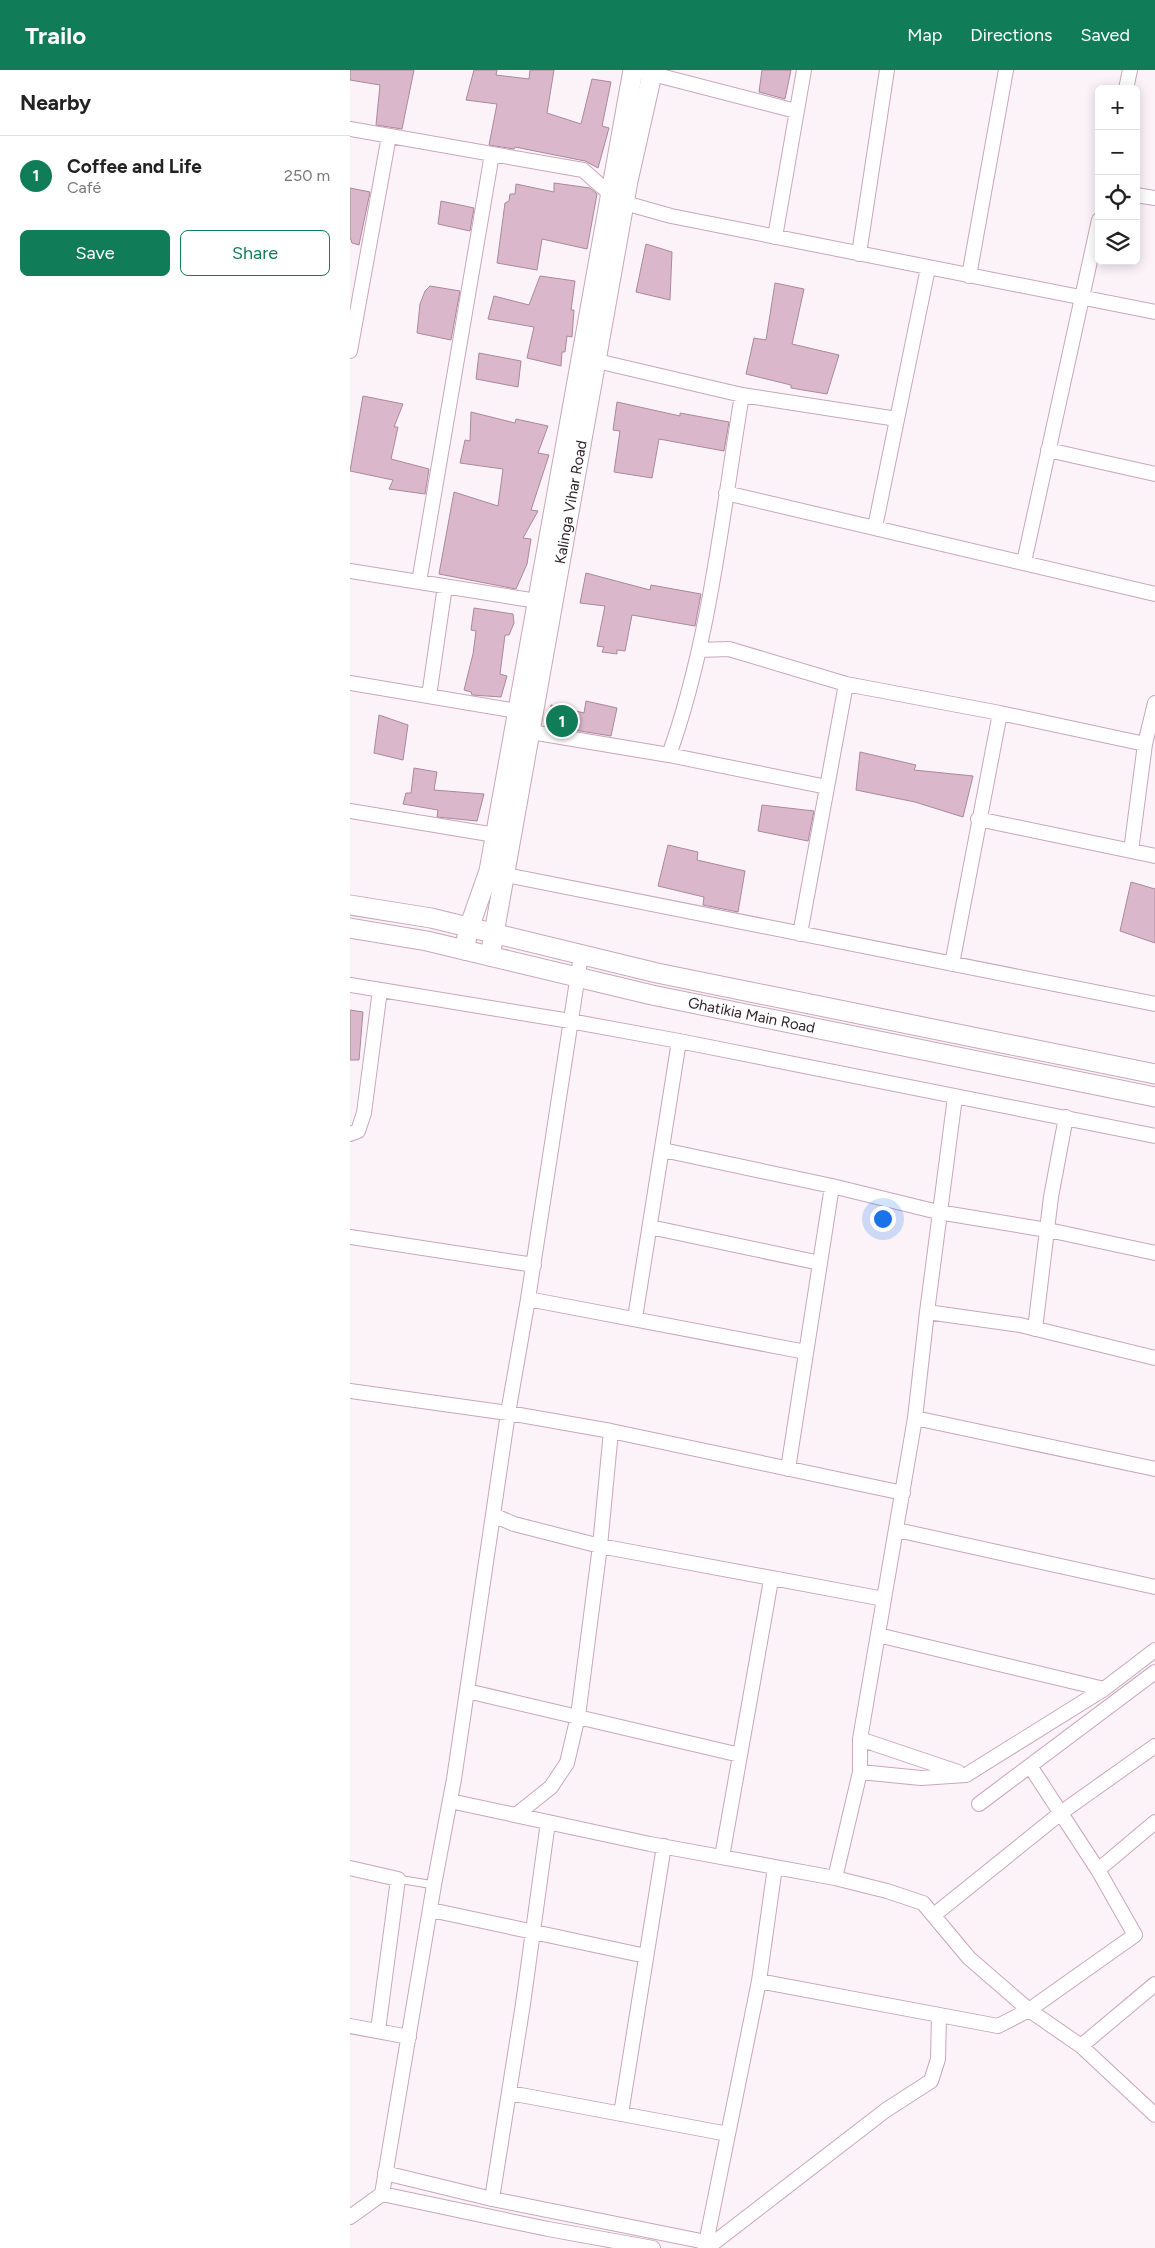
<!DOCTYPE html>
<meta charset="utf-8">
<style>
:root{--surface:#fff;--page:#f6f6f6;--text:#222;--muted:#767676;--line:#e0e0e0;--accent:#117d58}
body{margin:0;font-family:Figtree,sans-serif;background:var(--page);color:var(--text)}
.controls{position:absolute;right:15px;top:15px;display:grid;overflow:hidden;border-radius:8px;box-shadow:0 2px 12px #0003}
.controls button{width:45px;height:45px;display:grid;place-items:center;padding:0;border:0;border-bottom:1px solid var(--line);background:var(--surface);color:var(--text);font:25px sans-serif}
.you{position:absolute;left:532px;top:1148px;width:18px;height:18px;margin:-12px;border:4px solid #fff;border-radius:50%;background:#1a73e8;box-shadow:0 0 0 8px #1a73e833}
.badge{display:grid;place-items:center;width:32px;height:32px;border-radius:50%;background:var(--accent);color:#fff;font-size:16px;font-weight:700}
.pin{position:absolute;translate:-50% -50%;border:2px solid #fff;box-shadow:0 1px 5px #0006}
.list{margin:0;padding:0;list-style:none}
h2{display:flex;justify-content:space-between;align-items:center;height:65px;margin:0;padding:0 20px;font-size:21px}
h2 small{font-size:16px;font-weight:400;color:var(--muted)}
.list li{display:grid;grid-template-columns:32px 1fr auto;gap:15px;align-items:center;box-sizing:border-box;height:80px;padding:0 20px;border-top:1px solid var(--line)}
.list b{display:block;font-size:19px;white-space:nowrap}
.list p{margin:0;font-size:16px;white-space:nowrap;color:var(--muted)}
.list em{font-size:16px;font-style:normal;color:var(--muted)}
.actions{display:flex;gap:10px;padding:15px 20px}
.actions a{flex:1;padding:11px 0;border:1px solid var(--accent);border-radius:8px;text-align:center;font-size:18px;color:var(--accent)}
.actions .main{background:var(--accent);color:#fff}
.icon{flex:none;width:28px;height:28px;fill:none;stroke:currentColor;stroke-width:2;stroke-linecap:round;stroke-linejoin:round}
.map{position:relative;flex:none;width:805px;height:2178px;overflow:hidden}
header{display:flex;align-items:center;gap:30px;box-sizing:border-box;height:70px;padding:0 25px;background:var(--accent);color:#fff}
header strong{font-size:24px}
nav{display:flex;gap:28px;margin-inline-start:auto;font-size:18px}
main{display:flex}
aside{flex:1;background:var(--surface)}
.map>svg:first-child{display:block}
</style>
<header>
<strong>Trailo</strong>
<nav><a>Map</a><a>Directions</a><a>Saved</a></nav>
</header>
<main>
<aside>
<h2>Nearby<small></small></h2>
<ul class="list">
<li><span class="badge">1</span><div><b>Coffee and Life</b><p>Café</p></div><em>250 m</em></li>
</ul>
<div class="actions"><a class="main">Save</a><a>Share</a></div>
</aside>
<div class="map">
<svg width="805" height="2178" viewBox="0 0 805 2178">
<rect width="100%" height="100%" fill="#fbf3f8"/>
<path fill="#dbb7cb" stroke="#aa889b" d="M0,0H64L52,59L26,55L30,15L0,10Z
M124,0H147L146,5L179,9L180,0H204L197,43L231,54L242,9L261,12L252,56L259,58L248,98L235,91L165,77L164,79L139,75L147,34L116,30Z
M412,0H441L435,29L409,22Z
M204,113L240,118L247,124L237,179L192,169L187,200L147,193L155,133L159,131L160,124H165L166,114L204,122Z
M0,118L20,122L9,175L2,173L0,167Z
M91,131L124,138L120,161L88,154Z
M296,174L322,182L320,230L286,222Z
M190,206L225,211L221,240H224L222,267L217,266L215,282H212L211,296L177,288L184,257L138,249L144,226L179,235Z
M425,213L454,219L442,274L489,285L477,324L441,318V315L396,304L404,268L416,270Z
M80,216L110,221L101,270L67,263L70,234L75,221Z
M129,283L171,291L168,317L126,309Z
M13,326L53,334L44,357H48L41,389L79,399L75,424L39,419L43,410L0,401Z
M267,332L330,346V343L379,352L374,381L309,369L302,408L264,402L270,361L263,360Z
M121,342L165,353L166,349L198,356L188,383L199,385L181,440L188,441L173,468L181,469L177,494L166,519L89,504L104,422L148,436L153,399L110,393L115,370L120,371Z
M236,503L300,520L301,515L351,524L345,556L282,545L275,581L267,580V584L252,582L254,577L247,576L255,536L230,533Z
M124,538L163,544L164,553L159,565H155L150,604L157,606L151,627L122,625L121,622L114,620L123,584L126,561L121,560Z
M236,631L267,638L261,666L200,656L201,635L234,643Z
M29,645L58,655L53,690L24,683Z
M510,682L566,695L564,700L623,706L613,747L565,732L506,720Z
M64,698L87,702L84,720L134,724L127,751L87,747L88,740L53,734L56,723H61Z
M412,735L464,741L458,771L408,761Z
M318,775L348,782L347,790L395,801L388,842L353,835L354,827L308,816Z
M781,812L805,819V873L770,861Z
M0,940L13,942L9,990H0Z"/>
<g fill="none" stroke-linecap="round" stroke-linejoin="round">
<defs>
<path id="lane" d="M48,1809L84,1815"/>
<path id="street" d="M295,2L446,41
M776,19L780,0
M0,59L233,100L259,123
M786,125L805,128
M275,133L321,146L805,242
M425,167L454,0
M509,184L537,0
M619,206L656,0
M0,281L39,66
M247,291L392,325L547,349
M698,380L805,404
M376,423L805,524
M525,457L578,198
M674,492L749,150
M0,501L187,531
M69,512L142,84
M349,580L379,579L496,614L650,643L795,674L805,633
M0,613L167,641
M79,626L95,516
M181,662L319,685C360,570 372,445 392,325
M319,685L477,717
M0,741L145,765
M628,749L805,786
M781,781L795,674
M146,803L805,934
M450,864L496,614
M602,894L650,643
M0,915L220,951L329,971L805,1066
M0,1064L8,1061L14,1043L30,920
M313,1080L482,1116L588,1142L703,1161L805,1183
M300,1157L470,1193
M0,1167L184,1195
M178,1229L456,1282
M577,1242L605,1027
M285,1248L329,971
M685,1259L701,1127L716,1047
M0,1321L158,1343L261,1361L553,1423
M565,1348L577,1242L670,1255L805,1288
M438,1399L482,1116
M143,1445L164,1454L250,1476L534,1529
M547,1460L805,1517
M528,1565L754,1619
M117,1621L390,1685
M510,1669L608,1702
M680,1696L748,1800
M510,1702L571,1708L616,1705L754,1619L805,1580
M100,1731L300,1774L485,1808L537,1821L573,1833L619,1888L679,1940L731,1976L805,2045
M629,1734L805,1602
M166,1745L201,1717L217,1693L228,1646L250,1476L261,1361
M372,1787L421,1510
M0,1798L48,1809L28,1960
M485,1808L510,1702V1669L565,1348L805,1399
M81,1840L296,1886
M584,1845L712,1742L805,1676
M409,1911L648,1956L679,1940L785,1865L748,1800L805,1752
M0,1956L59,1967
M731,1976L805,1914
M160,2023L378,2064
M271,2044L314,1776
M35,2103L142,2129L356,2172
M32,2124L198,2159L303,2178
M142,2129L173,1934L198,1752
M0,2147L32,2124L84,1815L104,1709L158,1343L178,1229L231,885
M355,2178L409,1911L425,1797
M357,2178L536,2040L581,2011L588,1989L589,1945"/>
<g id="secondary">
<path d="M0,835L81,848L307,903L805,1004"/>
<path id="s1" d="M0,858L77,871L302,925L805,1027"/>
<path d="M114,880L119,858L139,801L283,0"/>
<path id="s2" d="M140,886L278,111L303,0"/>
</g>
</defs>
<use href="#lane" stroke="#c9a6ba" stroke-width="9"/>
<use href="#street" stroke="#c9a6ba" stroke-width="16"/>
<use href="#secondary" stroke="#c9a6ba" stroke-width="21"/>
<use href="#lane" stroke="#fff" stroke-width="7"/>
<use href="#street" stroke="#fff" stroke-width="14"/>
<use href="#secondary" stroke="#fff" stroke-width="19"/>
</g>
<g text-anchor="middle" stroke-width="5" stroke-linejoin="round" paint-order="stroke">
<g font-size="15" fill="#2d1f27" stroke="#fbf3f8">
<text dy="5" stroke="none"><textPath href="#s2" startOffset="461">Kalinga Vihar Road</textPath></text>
<text dy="5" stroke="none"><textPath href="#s1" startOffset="411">Ghatikia Main Road</textPath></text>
</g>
</g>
</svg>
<div class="controls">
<button>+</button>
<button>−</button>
<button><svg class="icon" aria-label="locate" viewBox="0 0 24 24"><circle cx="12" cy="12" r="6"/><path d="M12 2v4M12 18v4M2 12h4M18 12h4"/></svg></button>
<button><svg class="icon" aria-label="layers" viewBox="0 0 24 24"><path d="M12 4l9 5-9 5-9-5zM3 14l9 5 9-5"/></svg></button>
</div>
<div class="you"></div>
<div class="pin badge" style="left:212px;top:651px">1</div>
</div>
</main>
